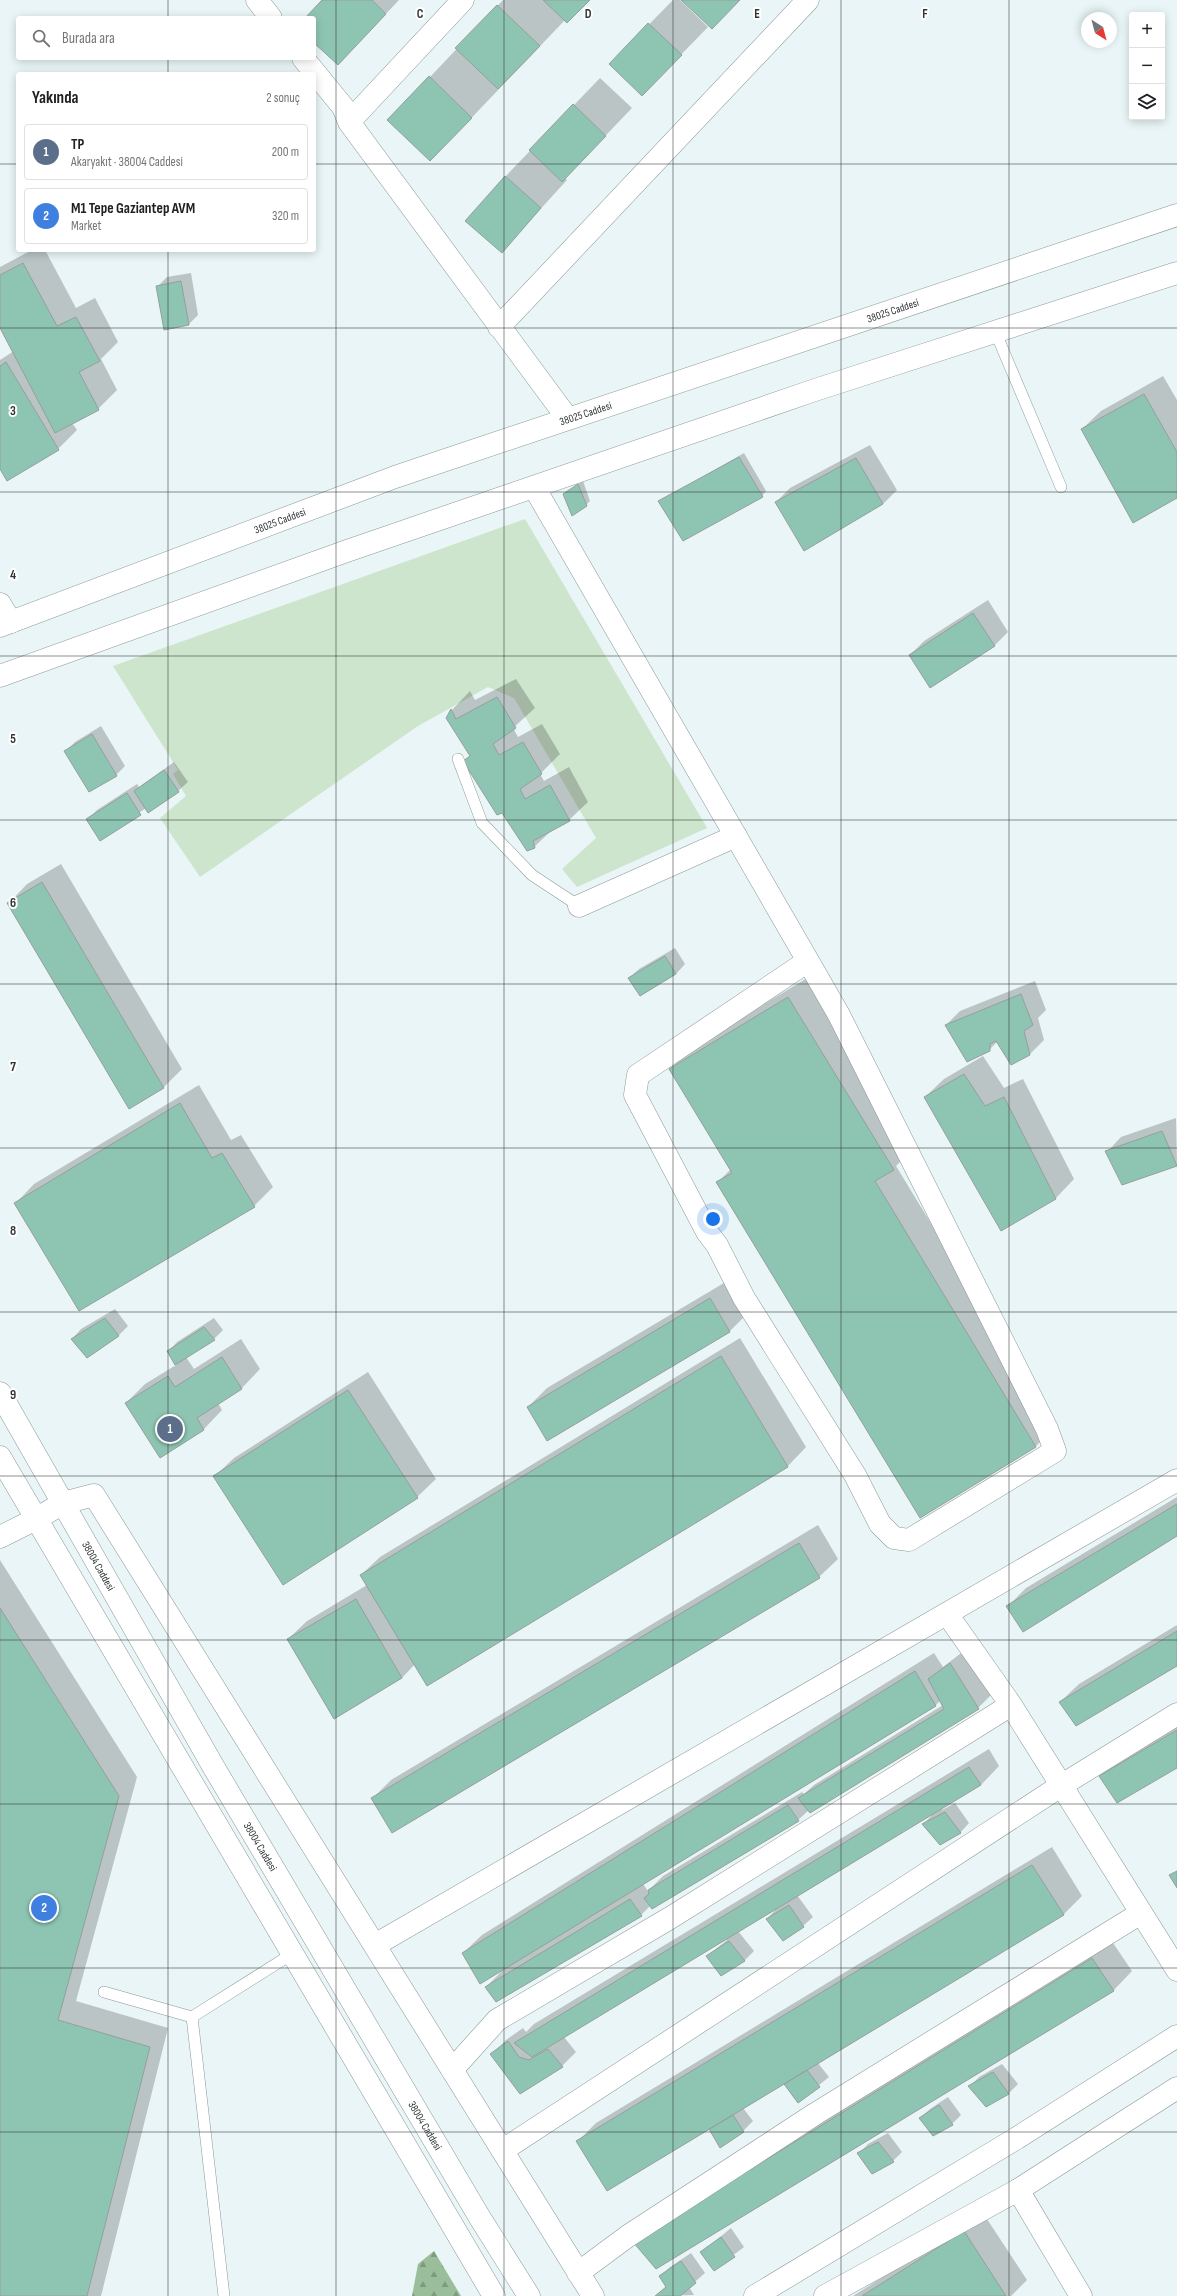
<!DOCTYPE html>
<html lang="tr">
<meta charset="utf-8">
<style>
:root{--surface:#fff;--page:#f6f6f6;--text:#202124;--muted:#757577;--line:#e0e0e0;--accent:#2563eb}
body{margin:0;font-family:"Sofia Sans Condensed",sans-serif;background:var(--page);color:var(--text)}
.controls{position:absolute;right:12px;top:12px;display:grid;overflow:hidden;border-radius:4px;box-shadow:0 2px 10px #0003}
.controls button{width:36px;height:36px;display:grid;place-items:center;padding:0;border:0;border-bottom:1px solid var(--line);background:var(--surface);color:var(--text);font:20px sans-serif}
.compass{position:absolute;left:1081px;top:12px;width:36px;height:36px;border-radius:50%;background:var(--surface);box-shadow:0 2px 10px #0003;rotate:144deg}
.you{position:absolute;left:713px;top:1219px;width:14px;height:14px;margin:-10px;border:3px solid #fff;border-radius:50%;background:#1a73e8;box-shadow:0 0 0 6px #1a73e833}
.badge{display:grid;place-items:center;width:26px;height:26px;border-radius:50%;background:var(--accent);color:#fff;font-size:13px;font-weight:700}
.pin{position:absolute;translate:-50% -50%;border:2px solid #fff;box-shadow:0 1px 4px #0006}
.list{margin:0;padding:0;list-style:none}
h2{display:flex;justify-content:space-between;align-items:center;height:52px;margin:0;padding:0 16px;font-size:17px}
h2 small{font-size:13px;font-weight:400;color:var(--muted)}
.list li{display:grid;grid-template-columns:26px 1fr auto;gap:12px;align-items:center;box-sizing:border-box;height:56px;margin:0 8px 8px;padding:0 8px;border:1px solid var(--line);border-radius:4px}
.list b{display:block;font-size:15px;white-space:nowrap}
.list p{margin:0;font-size:13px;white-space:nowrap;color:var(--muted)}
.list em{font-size:13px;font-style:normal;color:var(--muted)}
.icon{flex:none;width:22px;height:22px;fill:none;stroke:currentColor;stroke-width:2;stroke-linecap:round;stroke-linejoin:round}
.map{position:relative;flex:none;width:1177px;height:2296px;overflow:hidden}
.search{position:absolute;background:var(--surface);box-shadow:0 2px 10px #0003;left:16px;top:16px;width:300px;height:44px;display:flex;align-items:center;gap:10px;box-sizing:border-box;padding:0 14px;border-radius:4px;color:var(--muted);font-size:15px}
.panel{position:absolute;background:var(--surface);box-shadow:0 2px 10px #0003;left:16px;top:72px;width:300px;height:180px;border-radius:4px}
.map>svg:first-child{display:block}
</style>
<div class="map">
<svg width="1177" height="2296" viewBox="0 0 1177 2296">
<defs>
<pattern id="forest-firs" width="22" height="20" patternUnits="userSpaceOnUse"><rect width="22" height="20" fill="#9abe9a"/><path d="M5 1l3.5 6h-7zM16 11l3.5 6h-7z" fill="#7e9b7e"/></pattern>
</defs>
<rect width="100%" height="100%" fill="#e9f5f6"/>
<path fill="#cee5cd" d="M525,519L707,828L577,887L562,869L596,838L514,698L488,687L418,726L200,877L160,818L186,796L173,774L178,770L113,666Z"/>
<path fill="url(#forest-firs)" d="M434,2251L461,2296H412L418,2264Z"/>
<path fill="#0003" fill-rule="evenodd" d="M323,0H399L365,36L314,41V18H306Z
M503,0H589L565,20L458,132L430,77Z
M673,0H680L708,27L669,67L610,64Z
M600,78L632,108L565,178L567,180L502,251L505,177Z
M32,250H45L76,308L95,298L118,342L101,359L117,390L98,409L72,423L77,430L58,449L0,467V360L14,351L0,326V267Z
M191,273L198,315L189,324L165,329L157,287L167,277Z
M1163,376L1177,400V497L1082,429L1101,411Z
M870,445L897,490L883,504L804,549L776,502L790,488Z
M744,453L766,491L762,496L660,501Z
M583,481L590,501L586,505L564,494Z
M988,600L1008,632L994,646L910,655L924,641Z
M516,679L535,708L513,728L518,737L542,724L560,754L540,774L544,781L569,767L588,802L569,820L551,831L534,847L503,812L464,761L471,755L447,718L452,710L470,691L475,700Z
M101,726L125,766L116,775L66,751L75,742Z
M174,762L188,782L178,791L146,808L101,839L88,819L97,810L137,784L139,787Z
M61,864L182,1069L163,1088L9,903L27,884Z
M675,948L685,964L676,974L629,978L639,969Z
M807,978L912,1150L896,1166L1055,1427L1036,1446L920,1516L717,1183L731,1169L670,1069L689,1050Z
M1035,981L1046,1010L1038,1018L1044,1040L1030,1054L1011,1064L998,1041L989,1050L946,1025L960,1011Z
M983,1056L1004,1088L1023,1079L1074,1179L1056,1198L1001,1229L925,1097L944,1079Z
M199,1085L231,1140L241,1135L273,1187L254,1206L16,1203L34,1184Z
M1176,1118L1177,1164L1123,1184L1107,1152L1121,1137Z
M729,1280L749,1312L730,1331L548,1439L528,1407L547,1388Z
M115,1309L128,1326L118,1336L72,1339L81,1329Z
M214,1318L223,1330L214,1339L186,1357L194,1369L241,1339L260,1369L242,1388L218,1403L222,1410L204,1429L160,1457L126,1403L145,1384L176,1365L168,1352L177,1342Z
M740,1338L806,1447L788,1466L427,1685L415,1664L402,1678L288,1639L307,1621L367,1585L361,1575L380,1557Z
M368,1372L436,1479L417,1497L215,1476L234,1458Z
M1177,1497V1535L1008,1606L1026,1588Z
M818,1525L838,1559L819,1577L373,1798L391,1780Z
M0,1560L137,1777L76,2001L168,2028L101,2296H0Z
M1177,1625V1665L1060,1702L1079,1684Z
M965,1650L992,1694L978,1708L810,1811L809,1810L798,1820L651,1905L641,1915L486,1987L502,1971L463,1953L482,1935L934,1653L943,1667ZM941,1700L943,1705L814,1785L804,1794L802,1792L663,1876L648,1891L643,1884L936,1705Z
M1177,1723V1767L1100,1776L1119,1758Z
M989,1749L999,1766L981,1785L942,1808V1810L955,1803L969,1823L960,1833L923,1824L934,1813L797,1895L813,1917L803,1926L767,1919L779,1906L738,1931L754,1951L744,1961L707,1956L727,1940L726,1939L564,2037L576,2052L562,2066L492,2054L506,2040L523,2028L526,2032L534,2024Z
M1052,1847L1082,1896L1063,1915L818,2063L829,2077L798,2102L784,2083L743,2108L753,2121L743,2131L720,2146L714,2126L577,2142L596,2123Z
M1111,1940L1132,1971L1114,1990L656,2268L653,2223Z
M1002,2064L1018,2084L1009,2093L970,2086L979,2077Z
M948,2097L961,2115L952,2124L920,2118L930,2109Z
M888,2133L902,2152L893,2161L873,2172L859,2153L868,2144Z
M983,2213L1027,2280L1011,2296H853Z
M731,2228L744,2247L715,2269L702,2252Z
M691,2253L705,2273L689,2287L694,2295L657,2296L667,2286L660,2276L670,2267Z"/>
<path fill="#8ec5b2" stroke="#959f9b" d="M322,0H372L386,14L338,65L314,43V18H305Z
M543,0H590L567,23Z
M681,0H740L712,29Z
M497,5L540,46L498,89L455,48Z
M648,23L682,55L642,96L609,64Z
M429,76L472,118L430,161L387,120Z
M573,104L606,136L562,182L529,150Z
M505,176L541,208L502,253L465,221Z
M23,263L57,326L76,317L100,361L79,372L99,410L55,433L0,328V275Z
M181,281L189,325L164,330L156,286Z
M6,362L59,450L7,481L0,469V366Z
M1144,394L1177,452V498L1133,523L1081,429Z
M739,457L763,497L683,541L658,501Z
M856,458L883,504L804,551L775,502Z
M578,484L587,506L572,516L563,494Z
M973,613L995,646L930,688L909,655Z
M497,697L516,728L493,744L499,755L523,742L542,774L520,789L525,799L550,785L570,821L533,841L535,848L527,851L502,813L497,815L463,761L470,756L446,718L451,709L456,719Z
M92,734L117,776L89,792L64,751Z
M164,770L179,792L148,813L134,791Z
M127,793L141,815L100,841L86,819Z
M42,882L164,1088L129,1109L7,903Z
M665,956L676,974L640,996L628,978Z
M1021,994L1033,1025L1024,1031L1030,1055L1011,1065L996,1041L990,1044V1051L967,1062L945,1025Z
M788,997L894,1170L875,1181L1036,1447L920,1518L716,1182L732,1173L669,1069Z
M964,1074L985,1106L1004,1097L1056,1199L1001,1231L924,1097Z
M180,1103L212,1158L222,1153L255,1207L79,1311L14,1203Z
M1162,1131L1177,1166L1122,1185L1105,1151Z
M710,1298L730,1332L547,1441L527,1407Z
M105,1318L119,1336L87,1358L71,1339Z
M204,1327L215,1340L175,1365L167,1351Z
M721,1356L788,1467L427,1686L360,1575Z
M222,1357L242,1389L197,1418L204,1430L160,1458L125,1403L168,1376L175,1387Z
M348,1390L418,1498L283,1585L213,1476Z
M1177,1504V1536L1023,1632L1006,1606Z
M799,1543L820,1578L392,1833L371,1798Z
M356,1599L402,1678L334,1719L287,1639Z
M0,1608L119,1796L58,2020L150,2047L87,2296H0Z
M1177,1631V1666L1076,1726L1059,1702Z
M950,1663L979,1709L810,1813L798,1798L944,1709L928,1679Z
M915,1671L936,1706L480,1984L462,1953Z
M1177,1730V1768L1117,1803L1099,1776Z
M969,1767L981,1785L532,2057L514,2043Z
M788,1805L799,1821L652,1909L644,1898L649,1894L648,1890Z
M945,1812L961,1833L940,1845L922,1824Z
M1032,1865L1064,1915L607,2191L576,2141Z
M1177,1871V1888L1169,1875Z
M630,1899L642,1916L496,2002L485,1987Z
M789,1905L804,1927L783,1941L766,1919Z
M729,1941L745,1961L721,1976L706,1956Z
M1092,1958L1114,1991L656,2269L633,2242Z
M508,2041L519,2057L529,2060L548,2049L563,2067L520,2094L490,2054Z
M807,2070L820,2087L798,2103L784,2084Z
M993,2072L1009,2094L986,2107L968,2086Z
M939,2105L953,2125L933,2136L919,2118Z
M733,2115L744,2132L720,2148L709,2129Z
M878,2142L894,2162L872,2174L857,2153Z
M964,2231L1006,2296H862Z
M721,2237L735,2257L714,2271L700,2252Z
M681,2261L696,2283L680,2296H655L666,2287L659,2276Z"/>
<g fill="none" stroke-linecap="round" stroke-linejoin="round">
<defs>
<path id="service" d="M995,331L1061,487
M458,759L482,823L532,875L579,906
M104,1992L192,2017L292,1954
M192,2017L224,2296"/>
<path id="minor" d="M257,0L271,18
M303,58L343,107L349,122L568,419
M349,122L463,0
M499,327L808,0
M534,487L808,961L839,1015L1047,1429L1055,1451L909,1540L894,1538L880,1524L855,1475L744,1298L717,1245L707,1232L635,1095L638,1075L808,961
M0,604L11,622
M579,906L736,836
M0,1537L36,1519L63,1503L94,1495L593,2296
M947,1614L1011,1705L1177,1970
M375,1945L1177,1480
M452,2070L497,2020L670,1918L1011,1705
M503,2150L1062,1785L1177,1714
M1018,2190L1081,2296
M578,2273L628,2236L815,2114L1141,1913"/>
<g id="tertiary">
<path id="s1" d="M0,1393L213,1766L480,2218L529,2296"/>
<path d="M0,1457L494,2296"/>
<path d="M755,2296L1017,2138L1177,2036"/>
<path d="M825,2296L1018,2190L1177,2088"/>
</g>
<g id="secondary">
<path id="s2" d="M0,626L395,477L1177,215"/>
<path d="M0,676L344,552L815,390L1177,273"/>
</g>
</defs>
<use href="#service" stroke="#8d9898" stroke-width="12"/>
<use href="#minor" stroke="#8d9898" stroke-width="23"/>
<use href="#tertiary" stroke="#8d9898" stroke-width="23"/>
<use href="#secondary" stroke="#8d9898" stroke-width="23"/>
<use href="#service" stroke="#fff" stroke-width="11"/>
<use href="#minor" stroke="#fff" stroke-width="22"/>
<use href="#tertiary" stroke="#fff" stroke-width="22"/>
<use href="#secondary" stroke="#fff" stroke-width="22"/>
</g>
<path fill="none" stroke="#303535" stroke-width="1" stroke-opacity="0.55" d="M168,0V18M336,0V2296M504,0V2296M673,0V2296M841,0V2296M1009,0V2296M168,58V74M0,164H18M314,164H1177M168,250V2296M0,328H1177M0,492H1177M0,656H1177M0,820H1177M0,984H1177M0,1148H1177M0,1312H1177M0,1476H1177M0,1640H1177M0,1804H1177M0,1968H1177M0,2132H1177"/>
<g text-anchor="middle" stroke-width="4" stroke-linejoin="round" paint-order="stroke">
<g font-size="11" fill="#303535" stroke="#fff">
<text dy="4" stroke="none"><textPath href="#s2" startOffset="947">38025 Caddesi</textPath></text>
<text dy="4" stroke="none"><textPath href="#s2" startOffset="623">38025 Caddesi</textPath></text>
<text dy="4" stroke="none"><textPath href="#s2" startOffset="299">38025 Caddesi</textPath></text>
<text dy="4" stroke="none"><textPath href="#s1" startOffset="199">38004 Caddesi</textPath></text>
<text dy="4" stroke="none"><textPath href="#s1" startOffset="523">38004 Caddesi</textPath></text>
<text dy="4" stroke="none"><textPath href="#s1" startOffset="847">38004 Caddesi</textPath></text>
</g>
</g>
<g font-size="13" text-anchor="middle" font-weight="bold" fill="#303535" stroke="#fff" stroke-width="4" stroke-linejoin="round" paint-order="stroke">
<text x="420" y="18">C</text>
<text x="588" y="18">D</text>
<text x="757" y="18">E</text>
<text x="925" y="18">F</text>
<text x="13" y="415">3</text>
<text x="13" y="579">4</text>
<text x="13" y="743">5</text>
<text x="13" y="907">6</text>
<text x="13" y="1071">7</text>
<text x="13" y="1235">8</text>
<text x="13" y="1399">9</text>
</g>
</svg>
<div class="controls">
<button>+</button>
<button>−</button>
<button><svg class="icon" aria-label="layers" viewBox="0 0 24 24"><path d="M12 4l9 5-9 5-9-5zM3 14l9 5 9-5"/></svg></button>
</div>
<svg class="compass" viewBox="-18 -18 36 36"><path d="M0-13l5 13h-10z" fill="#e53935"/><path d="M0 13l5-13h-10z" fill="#757577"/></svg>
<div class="you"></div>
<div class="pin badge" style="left:170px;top:1429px;background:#5c6f8a">1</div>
<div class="pin badge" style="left:44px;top:1908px;background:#3f7fe0">2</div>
<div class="search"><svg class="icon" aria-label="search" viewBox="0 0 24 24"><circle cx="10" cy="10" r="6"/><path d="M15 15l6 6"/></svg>Burada ara</div>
<section class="panel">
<h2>Yakında<small>2 sonuç</small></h2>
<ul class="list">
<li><span class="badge" style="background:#5c6f8a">1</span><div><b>TP</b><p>Akaryakıt · 38004 Caddesi</p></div><em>200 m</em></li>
<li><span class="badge" style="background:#3f7fe0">2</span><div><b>M1 Tepe Gaziantep AVM</b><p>Market</p></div><em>320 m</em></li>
</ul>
</section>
</div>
